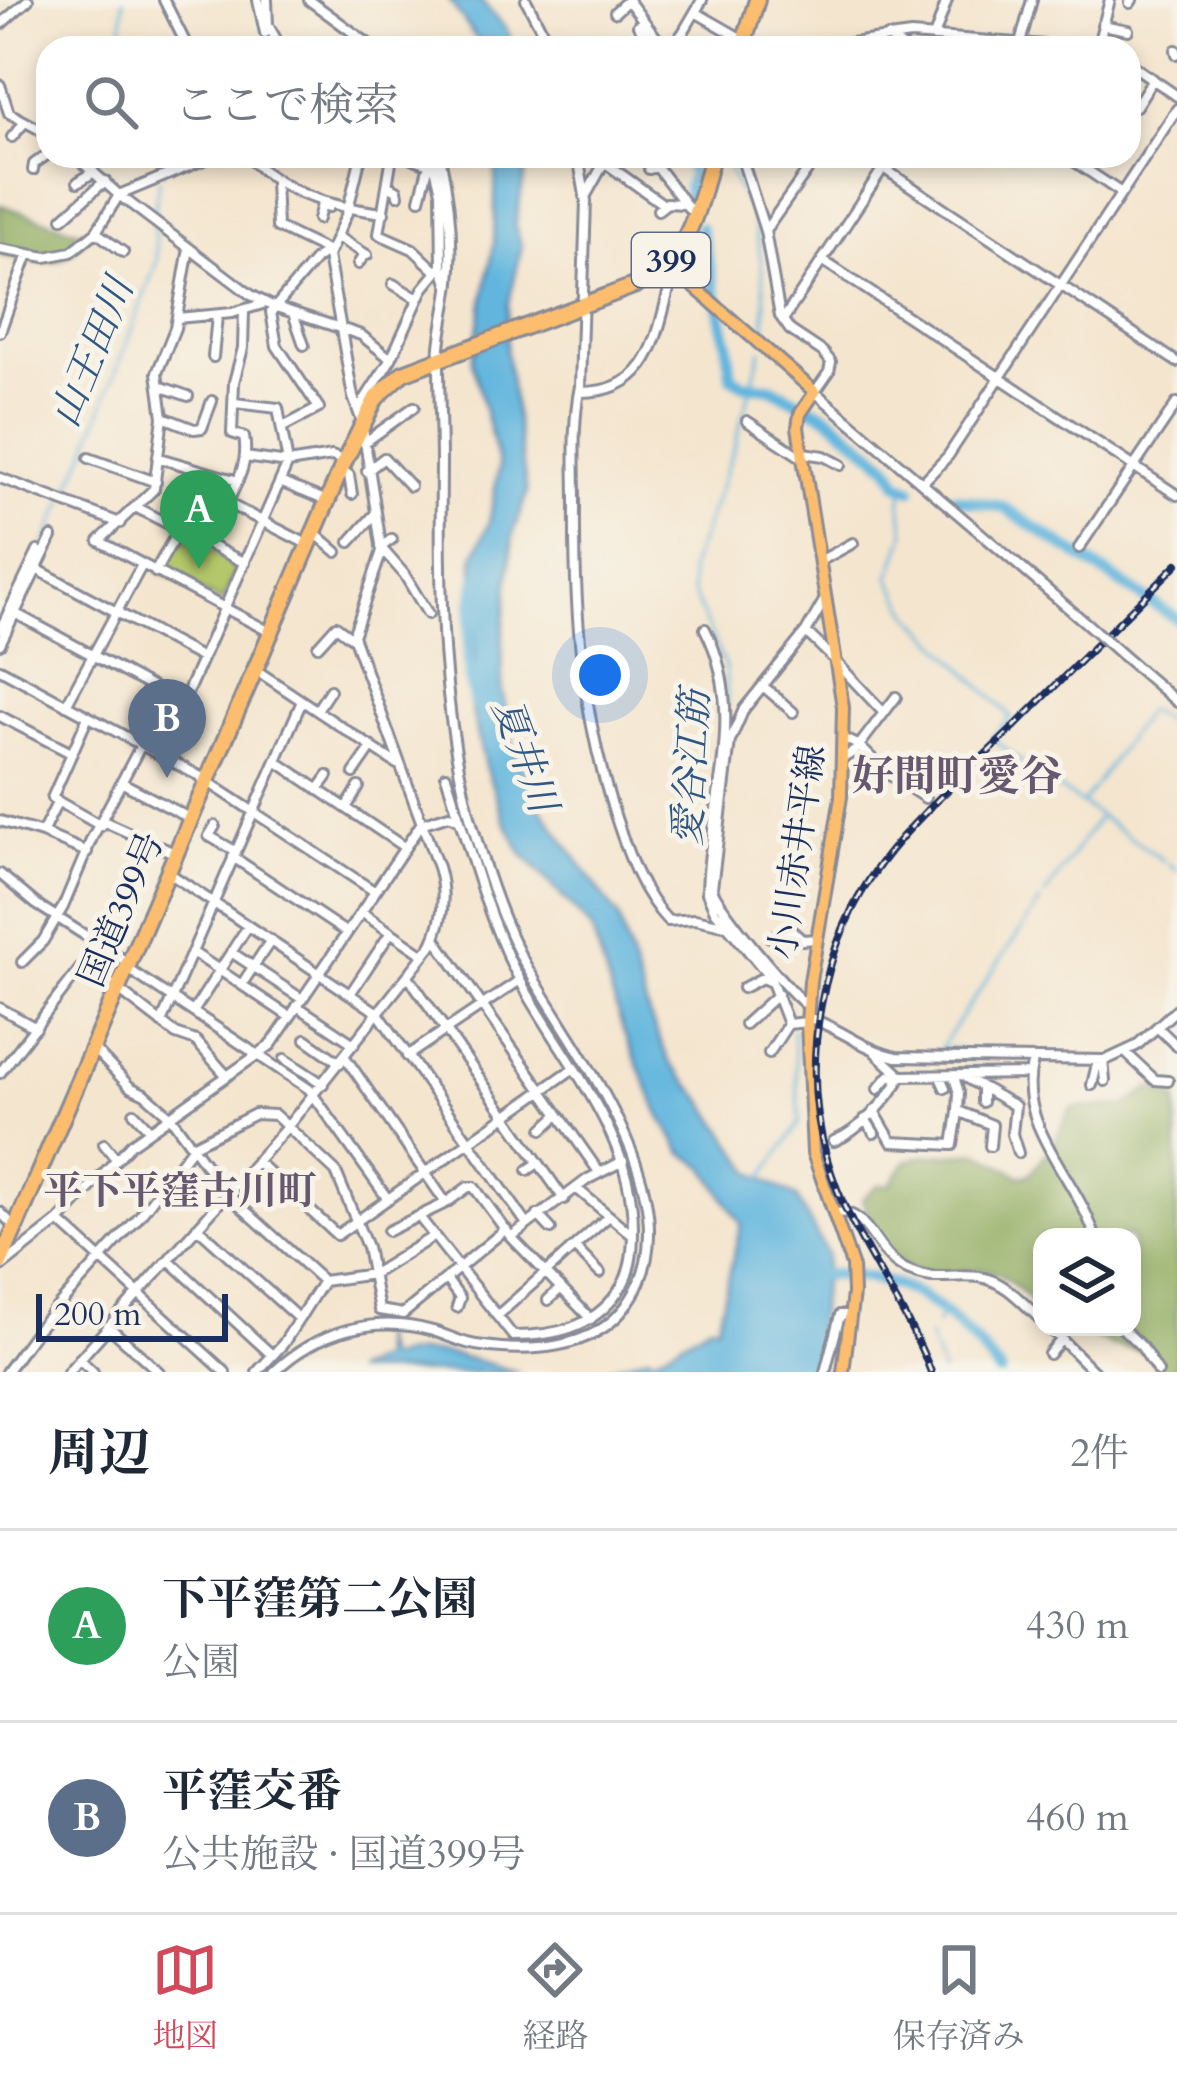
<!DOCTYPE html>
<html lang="ja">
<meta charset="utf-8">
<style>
:root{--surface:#fff;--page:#f6f6f7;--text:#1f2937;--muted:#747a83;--line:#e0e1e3;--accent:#d1495b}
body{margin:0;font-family:Cardo,"Noto Serif JP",serif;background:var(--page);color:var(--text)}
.controls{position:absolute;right:36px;bottom:36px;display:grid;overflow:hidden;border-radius:24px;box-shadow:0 6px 18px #0003}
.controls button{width:108px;height:108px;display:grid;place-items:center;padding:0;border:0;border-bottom:3px solid var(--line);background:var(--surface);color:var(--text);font:60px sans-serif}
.scale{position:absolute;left:36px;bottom:30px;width:192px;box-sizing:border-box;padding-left:12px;border:6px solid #1b2f5e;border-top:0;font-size:33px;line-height:42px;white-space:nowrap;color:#1b2f5e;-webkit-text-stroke:9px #f7f3e8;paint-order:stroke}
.you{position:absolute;left:600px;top:675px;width:42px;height:42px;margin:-30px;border:9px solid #fff;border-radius:50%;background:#1a73e8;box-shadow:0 0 0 18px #1a73e833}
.badge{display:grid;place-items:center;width:78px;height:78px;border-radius:50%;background:var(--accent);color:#fff;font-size:39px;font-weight:700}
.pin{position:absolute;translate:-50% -99px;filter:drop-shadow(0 3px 6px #0008)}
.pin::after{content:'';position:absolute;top:63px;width:42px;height:36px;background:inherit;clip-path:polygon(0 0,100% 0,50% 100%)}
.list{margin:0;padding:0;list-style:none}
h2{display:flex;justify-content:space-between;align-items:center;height:156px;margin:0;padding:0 48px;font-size:51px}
h2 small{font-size:39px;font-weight:400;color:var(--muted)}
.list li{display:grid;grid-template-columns:78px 1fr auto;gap:36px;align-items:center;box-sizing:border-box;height:192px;padding:0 48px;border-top:3px solid var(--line)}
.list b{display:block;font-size:45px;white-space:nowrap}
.list p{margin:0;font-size:39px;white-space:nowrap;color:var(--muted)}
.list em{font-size:39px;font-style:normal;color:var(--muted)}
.icon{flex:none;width:66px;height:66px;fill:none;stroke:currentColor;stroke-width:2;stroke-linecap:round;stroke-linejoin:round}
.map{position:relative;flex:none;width:1177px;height:1372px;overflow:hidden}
.search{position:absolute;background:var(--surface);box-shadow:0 6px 18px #0003;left:36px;right:36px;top:36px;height:132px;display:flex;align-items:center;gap:30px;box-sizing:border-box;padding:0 42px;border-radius:36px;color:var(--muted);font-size:45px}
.sheet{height:540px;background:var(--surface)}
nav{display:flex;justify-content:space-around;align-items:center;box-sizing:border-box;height:168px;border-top:3px solid var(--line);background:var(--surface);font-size:33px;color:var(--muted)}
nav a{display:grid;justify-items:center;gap:6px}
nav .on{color:var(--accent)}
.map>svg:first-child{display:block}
</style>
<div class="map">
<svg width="1177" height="1372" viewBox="0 0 1177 1372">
<rect width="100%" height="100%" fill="#f7f3e8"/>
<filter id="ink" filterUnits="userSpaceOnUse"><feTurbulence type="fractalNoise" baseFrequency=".00833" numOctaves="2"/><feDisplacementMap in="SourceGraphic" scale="24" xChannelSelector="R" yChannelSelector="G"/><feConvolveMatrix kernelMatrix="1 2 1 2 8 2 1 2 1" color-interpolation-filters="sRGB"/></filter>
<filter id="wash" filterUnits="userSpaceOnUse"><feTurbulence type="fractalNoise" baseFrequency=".004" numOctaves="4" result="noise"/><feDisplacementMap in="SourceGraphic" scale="48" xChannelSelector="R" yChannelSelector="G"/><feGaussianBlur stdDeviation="2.7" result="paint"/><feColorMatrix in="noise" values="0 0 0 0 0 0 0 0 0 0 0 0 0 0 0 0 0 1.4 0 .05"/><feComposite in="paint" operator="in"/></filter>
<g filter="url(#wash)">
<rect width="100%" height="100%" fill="#f4e5ce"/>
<path fill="#b4c76b" stroke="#687b64" stroke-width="3" d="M179,534L238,563L223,602L160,572Z"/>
<path fill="#8fac5f" stroke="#556e5e" stroke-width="3" d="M0,205L88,234C59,274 44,261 0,255Z
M1153,1088L1177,1099V1372H1159L1151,1353L1110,1345L1076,1327H1132V1237H1042V1310C1025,1299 1010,1276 990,1271C969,1266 955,1274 935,1274C891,1275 875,1233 862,1199L878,1185H890L906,1161L924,1156L979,1152L1020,1176L1029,1175L1054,1144L1068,1113L1074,1108L1124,1106Z"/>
<path fill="#62b6de" stroke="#3e729e" stroke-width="3" d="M449,0H480L507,30L514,48H483Z
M496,156H528L515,226L522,246L508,306L506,352L527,493L513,534L503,633L502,690L513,746L539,805L618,917L649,1015L670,1063L703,1100L753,1173L796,1197L827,1254L816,1332L821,1334L814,1363L823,1367L813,1366L810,1372H600L648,1355L655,1358L710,1324L717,1325L741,1224L705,1167L682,1152L660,1115L623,1030L591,928L521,852L505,821L485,766L470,702L475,660L474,556L489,523L499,467L472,361L494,243Z
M379,1336L385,1357L390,1359C432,1342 477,1362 519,1372H352L380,1359Z"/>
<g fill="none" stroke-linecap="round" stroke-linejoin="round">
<path stroke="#62b6de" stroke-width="3" d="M122,48L123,0
M726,156C729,179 744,196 752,217C761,247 769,311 763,340
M162,172L164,156
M904,488L901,502L905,534L890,578L911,615L1011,717L992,738L1029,768
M42,550L86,452L157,261L153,217L159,181
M728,705L725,667L692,591L690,569L734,448L761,350
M1034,771L1164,861
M1083,803L1147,710L1164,720
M1169,864L1177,870
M1045,895L1098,818
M774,979L791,1019
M960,1049L940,1048L1040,902
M761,1181L800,1122L793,1029
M934,1304L941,1316L936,1325
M929,1337L942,1372"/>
<path stroke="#62b6de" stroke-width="12" d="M685,156L693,175L688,187L690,199
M700,228L727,341L731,376L744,384L771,388L828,416L889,466L899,484L911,489
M954,498L1003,507L1177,619
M475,703C463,662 471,622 476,581
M810,1276C898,1267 948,1305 1000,1372"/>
</g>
</g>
<g filter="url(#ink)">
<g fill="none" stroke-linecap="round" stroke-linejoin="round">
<defs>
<path id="minor" d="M164,0L188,48
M258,0L265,33
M267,0L268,25L281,48
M309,0L374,48
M526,0L551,48
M628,0L664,48
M1130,3L1132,0
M615,12L628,0
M695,12L744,40
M0,25L28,0
M638,25L654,48
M1102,25L1128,30
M681,35L690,48
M888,37L904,48
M934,37L947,0
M1020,43L1032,0
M674,48L702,0
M814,48L911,35L1085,48
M1097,48L1110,0
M1176,50L1177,54
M1129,63L1177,96
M0,85L9,113L48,134
M1136,106L1153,79
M12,137L25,122
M75,156L119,195L251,295L270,305L361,335L391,359
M247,156C285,195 332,207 384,213
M392,156L379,234L413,249L436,271
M405,156L429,164L420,199
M432,156L441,191L442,266
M578,156L586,201L580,386C572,425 575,465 575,505C574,616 582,719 618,824C630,860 642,893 668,921L695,919L728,926
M741,156L765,231L780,316L790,330L823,352L831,362L829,372L815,392L1086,623
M865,156L1177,362
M1066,156L1120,192
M604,162L664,205
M649,169L657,167L694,215
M33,170L34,164L48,154
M275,181L277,227L325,250
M78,182L94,172
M389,186L397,190L398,195
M585,197L608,156
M658,210L667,203L684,204
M63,218L105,181
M318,219L322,204L329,207
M765,231L807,171
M96,232L123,252
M339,238L367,255
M189,248L175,328L157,373L163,417L154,489L99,541L270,632
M0,249L46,257L71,252L96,232L119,195L213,156
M822,260L1177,495
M358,264L365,254
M393,284L418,299
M293,313L304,345
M177,318L232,313L266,303
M783,320L891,156
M0,332L28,254
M213,357L217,316
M159,386L188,396
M579,392C656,393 656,331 674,271
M358,410L391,359L423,289L442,266L449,286
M163,417L194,429L202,428L212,401
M747,421L801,457
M283,427L319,408L277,346L271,312L316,259L330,250
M364,443L414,407
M803,453L824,456L841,465
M245,457L288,463L332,456L343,460
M89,458L156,482
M159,458L238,481
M342,470L349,475L352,494
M367,471L384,458L410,486
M0,478L120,523
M280,482L327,501
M923,482L948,456L1177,109
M227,503C238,482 249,461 244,437L232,433L234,382L243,348L244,311
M137,508L245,563
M163,521L184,481L307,544
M315,533L337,552
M350,542L375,514
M381,547L392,539
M1079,548L1177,403
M383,550L404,574L428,614
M820,561L853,543
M31,566L202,658
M155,572L179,529
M9,610L183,704
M705,629C749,713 708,805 707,893L715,911L770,977L788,1024
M0,630L38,551
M806,632L835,660
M0,644L52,537
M318,646L336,626L352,638
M1121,654L1177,702
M837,663L884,713
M0,669L199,776L374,891
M256,670L397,764
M763,686L793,712
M66,705L142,565
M317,710L330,690
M0,716L71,753
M88,717L52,798L101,826
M843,738L858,745L888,774L925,798
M160,755L288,463L278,408L235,403
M843,758L855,751L896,697
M276,761L404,847
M354,773L372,747
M121,782L191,819
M318,790L328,776
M346,808L359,787
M0,821L42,833L87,852
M103,821L174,853
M215,826L209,836L235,851
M42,833L58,801
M233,857L347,933
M169,873L378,1013L527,1224
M0,874L36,904L127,962
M361,912L424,955
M770,937L791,930L802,940L817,939
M435,938L599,1172
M192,952L290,1017
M231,952L302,999
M22,962L43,941L63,907L92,838L141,745
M85,964L176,1034L196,1041L227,1076
M128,969L309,1089L387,1198
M408,976L564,1199
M242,984L271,940
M743,988L762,978L769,981
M350,994L391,932
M807,1005C793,997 715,904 712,888L730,741L744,709L806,632L825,599
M297,1006L354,1044
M0,1008L36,1028
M193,1012L248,926
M807,1017C839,1027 863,1050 897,1057L1106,1060L1136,1046L1177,1009
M161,1023L302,701
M745,1024L778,994
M1157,1027L1177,1046
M306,1039L340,1063
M94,1049L130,1087L145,1094L169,1115L227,1194L323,1281
M769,1053L788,1024L807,1022
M876,1053L901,1076L1029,1074
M1126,1053L1155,1080L1168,1081
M407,1056L520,980
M345,1057L446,1203
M285,1059L323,1084
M1103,1060L1105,1081
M1033,1061C1014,1125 1079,1180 1095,1237
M0,1073L99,944
M940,1077L945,1088
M954,1077L959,1093L958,1111L992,1125L990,1146
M966,1078L1015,1106L1012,1134L1018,1153
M1092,1085L1098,1060
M878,1089L889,1076L899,1079
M982,1102V1088
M874,1111L892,1142L953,1145L958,1112
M134,1113L150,1130
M865,1119L874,1133
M543,1129L558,1115
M834,1141C859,1131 889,1100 901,1076
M104,1144L116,1159
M256,1161L337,1235L574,1068
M528,1170L538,1163
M576,1188L631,1234
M0,1212L14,1226
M835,1213C868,1207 873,1253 905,1269C937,1284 949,1273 980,1277C1005,1281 1024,1304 1042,1321
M538,1215L551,1229
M420,1218L513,1336C554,1336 593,1328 618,1292C631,1274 633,1252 633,1230C634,1129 555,1052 513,967C483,906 467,840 446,776
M59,1221L225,1372
M197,1227L299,1319
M388,1231L446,1203L468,1187H474L511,1237L591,1319
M511,1237L588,1179L623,1161
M575,1248L600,1273
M169,1260L272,1355
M3,1265L59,1221L131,1144L271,1045L421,824L449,815L460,820
M446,1279L460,1298L457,1307
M323,1281L373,1274L434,1236
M548,1300L561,1288
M497,1316L609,1216
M108,1326L159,1372
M1049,1327L1094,1372
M1121,1327L1142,1347L1158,1372
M1049,1354L1062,1339
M79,1359L93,1372
M6,1372L39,1327L138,1218L194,1145L255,1114L275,1115L336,1172L367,1247L379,1310L403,1314L506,1229
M68,1372L288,1126L431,946C444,920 446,894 438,867L353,636L382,551L362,422L353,397L328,256L347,213L361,156
M257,1372L283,1344L323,1281
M274,1372C317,1331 375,1314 433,1331C447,1335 461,1343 476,1345C527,1353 593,1351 626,1306C702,1202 571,1048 523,960C503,923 489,881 477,841C439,717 440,592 441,463C441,430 439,397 439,363C439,336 447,309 450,282C454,240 449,197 440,156
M825,1372L840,1315H850"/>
<path id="major" d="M668,264L815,392L800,414L798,427L843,707L841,797L810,981L807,1022L813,1153L852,1265L853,1294L843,1372"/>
<path id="highway" d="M742,48L757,0
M0,1263L345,460L376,398L403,373L636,285C689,260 698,208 712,156"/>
</defs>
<use href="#minor" stroke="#888a96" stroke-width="14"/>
<use href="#major" stroke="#888a96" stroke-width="16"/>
<use href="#highway" stroke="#888a96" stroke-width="20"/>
<use href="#minor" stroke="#fff" stroke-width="8"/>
<use href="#major" stroke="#fcbd6e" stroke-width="10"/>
<use href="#highway" stroke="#fcbd6e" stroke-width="14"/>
<defs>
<path id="rail" d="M931,1372C903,1299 848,1236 827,1159C799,1062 821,943 881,863C918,814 966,774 1009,732C1065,676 1121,620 1177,564"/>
</defs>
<use href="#rail" stroke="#1b2f5e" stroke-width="8"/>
<use href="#rail" stroke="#f7f3e8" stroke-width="3" stroke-dasharray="9" stroke-linecap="butt"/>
<defs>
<path id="minor-bridge" d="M1086,623L1121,654"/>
</defs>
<use href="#minor-bridge" stroke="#888a96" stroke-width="14" stroke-linecap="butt"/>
<use href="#minor-bridge" stroke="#fff" stroke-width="8"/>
</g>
</g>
<g text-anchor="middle" stroke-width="10" stroke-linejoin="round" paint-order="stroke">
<rect fill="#f7f3e8" stroke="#5d6a87" stroke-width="3" x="632" y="233" width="78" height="54" rx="9"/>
<g font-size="33" font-weight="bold" fill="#1b2f5e">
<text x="671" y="272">399</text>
</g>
<g font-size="36" fill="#1b2f5e" stroke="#f7f3e8">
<text transform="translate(796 852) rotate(-82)" y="13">小川赤井平線</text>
<text transform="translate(120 909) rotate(-67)" y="13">国道399号</text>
</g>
<g font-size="39" font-style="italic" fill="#305884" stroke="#f7f3e8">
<text transform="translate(91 352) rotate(-68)" y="14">山王田川</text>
<text transform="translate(526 755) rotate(70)" y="14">夏井川</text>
<text transform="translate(690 768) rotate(-87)" y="14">愛谷江筋</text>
</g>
<g font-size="39" font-weight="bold" fill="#665870" stroke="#f7f3e8">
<text x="180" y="1204">平下平窪古川町</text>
</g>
<g font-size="42" font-weight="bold" fill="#665870" stroke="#f7f3e8">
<text x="957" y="790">好間町愛谷</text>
</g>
</g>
</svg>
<div class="controls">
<button><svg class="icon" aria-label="layers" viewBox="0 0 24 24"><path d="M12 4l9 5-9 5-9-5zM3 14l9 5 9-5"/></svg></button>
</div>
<div class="scale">200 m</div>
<div class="you"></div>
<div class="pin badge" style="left:199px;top:569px;background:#2e9e5b">A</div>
<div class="pin badge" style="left:167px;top:778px;background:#5c6f8a">B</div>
<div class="search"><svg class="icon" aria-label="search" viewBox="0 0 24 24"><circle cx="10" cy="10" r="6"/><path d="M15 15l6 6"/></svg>ここで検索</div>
</div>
<section class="sheet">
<h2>周辺<small>2件</small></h2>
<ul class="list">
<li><span class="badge" style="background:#2e9e5b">A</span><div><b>下平窪第二公園</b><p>公園</p></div><em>430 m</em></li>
<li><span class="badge" style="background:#5c6f8a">B</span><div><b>平窪交番</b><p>公共施設 · 国道399号</p></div><em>460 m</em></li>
</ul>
</section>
<nav>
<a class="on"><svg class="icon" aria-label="map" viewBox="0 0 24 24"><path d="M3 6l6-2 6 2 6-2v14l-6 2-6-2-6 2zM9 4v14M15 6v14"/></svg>地図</a>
<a><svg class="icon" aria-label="directions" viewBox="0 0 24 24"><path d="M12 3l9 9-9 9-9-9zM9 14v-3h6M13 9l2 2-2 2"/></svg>経路</a>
<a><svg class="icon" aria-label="saved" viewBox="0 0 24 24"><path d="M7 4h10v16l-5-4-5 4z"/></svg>保存済み</a>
</nav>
